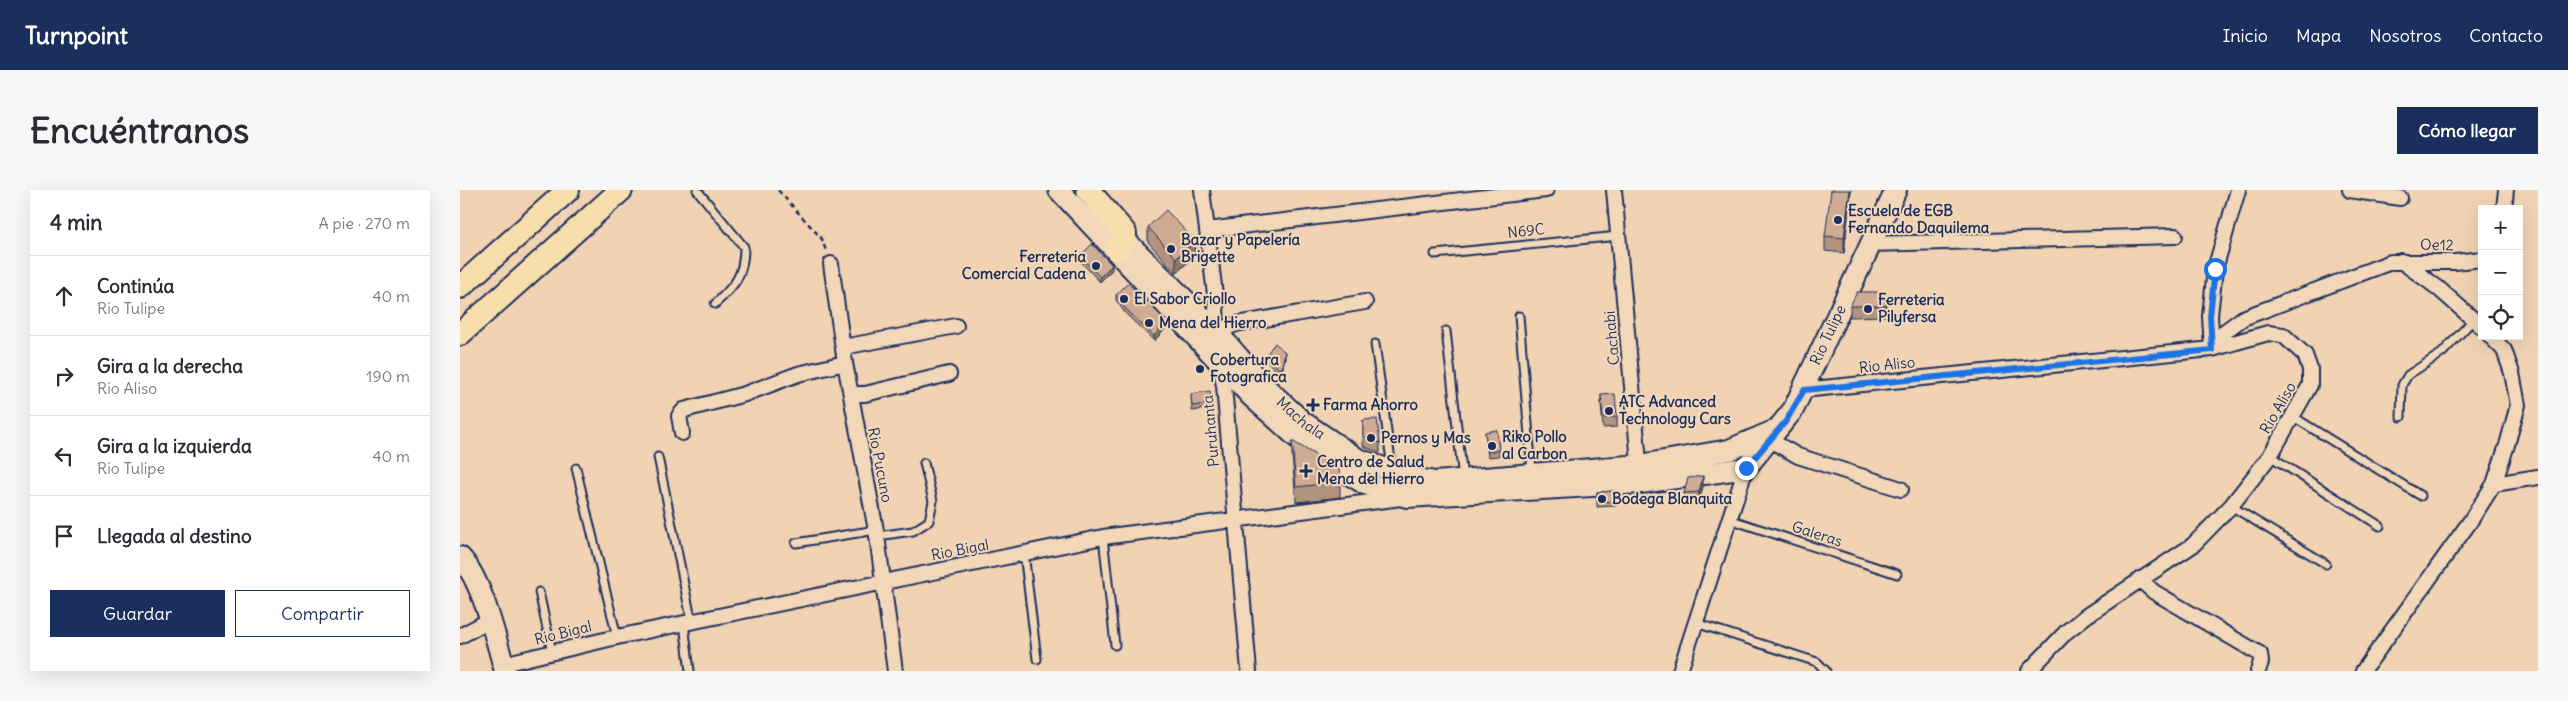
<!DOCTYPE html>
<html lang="es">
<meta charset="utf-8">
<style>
:root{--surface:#fff;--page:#f7f7f7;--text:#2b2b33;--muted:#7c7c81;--line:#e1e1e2;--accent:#1b2f5e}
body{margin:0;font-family:Delius,sans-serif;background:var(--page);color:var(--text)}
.controls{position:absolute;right:15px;top:15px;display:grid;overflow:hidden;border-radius:0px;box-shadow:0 5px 20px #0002}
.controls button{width:45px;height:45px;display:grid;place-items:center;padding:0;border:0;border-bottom:1px solid var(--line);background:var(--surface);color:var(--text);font:25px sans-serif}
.stop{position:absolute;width:15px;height:15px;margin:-11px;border:4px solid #1a73e8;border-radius:50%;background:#fff}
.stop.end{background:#1a73e8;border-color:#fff;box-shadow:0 1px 5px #0008}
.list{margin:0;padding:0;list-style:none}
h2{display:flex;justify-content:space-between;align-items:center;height:65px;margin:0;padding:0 20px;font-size:21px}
h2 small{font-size:16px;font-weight:400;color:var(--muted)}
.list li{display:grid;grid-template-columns:32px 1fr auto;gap:15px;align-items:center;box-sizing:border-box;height:80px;padding:0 20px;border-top:1px solid var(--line)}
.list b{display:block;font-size:19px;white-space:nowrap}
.list p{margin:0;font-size:16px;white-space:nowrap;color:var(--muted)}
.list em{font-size:16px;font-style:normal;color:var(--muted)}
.actions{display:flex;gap:10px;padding:15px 20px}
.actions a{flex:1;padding:11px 0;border:1px solid var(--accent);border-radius:0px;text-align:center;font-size:18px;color:var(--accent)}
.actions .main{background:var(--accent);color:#fff}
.icon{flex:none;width:28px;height:28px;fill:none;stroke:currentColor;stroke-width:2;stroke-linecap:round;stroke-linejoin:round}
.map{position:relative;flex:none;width:2078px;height:481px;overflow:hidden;border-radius:0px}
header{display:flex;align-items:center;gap:30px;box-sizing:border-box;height:70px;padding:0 25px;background:var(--accent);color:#fff}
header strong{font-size:24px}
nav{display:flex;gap:28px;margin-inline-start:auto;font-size:18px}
.intro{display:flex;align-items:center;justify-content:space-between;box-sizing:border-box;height:120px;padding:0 30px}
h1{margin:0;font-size:35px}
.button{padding:12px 22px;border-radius:0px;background:var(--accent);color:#fff;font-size:18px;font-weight:700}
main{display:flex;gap:30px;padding:0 30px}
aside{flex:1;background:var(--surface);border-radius:0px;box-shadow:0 5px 20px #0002}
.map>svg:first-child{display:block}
</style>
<header>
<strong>Turnpoint</strong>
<nav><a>Inicio</a><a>Mapa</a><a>Nosotros</a><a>Contacto</a></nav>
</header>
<div class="intro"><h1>Encuéntranos</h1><a class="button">Cómo llegar</a></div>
<main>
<aside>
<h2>4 min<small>A pie · 270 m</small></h2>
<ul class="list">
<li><svg class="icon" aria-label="ahead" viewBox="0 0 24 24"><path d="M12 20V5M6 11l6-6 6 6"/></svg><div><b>Continúa</b><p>Rio Tulipe</p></div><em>40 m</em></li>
<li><svg class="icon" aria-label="right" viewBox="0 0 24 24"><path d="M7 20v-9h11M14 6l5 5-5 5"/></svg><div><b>Gira a la derecha</b><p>Rio Aliso</p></div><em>190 m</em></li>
<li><svg class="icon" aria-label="left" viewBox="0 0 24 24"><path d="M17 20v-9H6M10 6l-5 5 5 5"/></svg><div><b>Gira a la izquierda</b><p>Rio Tulipe</p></div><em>40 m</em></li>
<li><svg class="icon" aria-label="arrive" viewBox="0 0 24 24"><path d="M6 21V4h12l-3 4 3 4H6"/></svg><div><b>Llegada al destino</b></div></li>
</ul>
<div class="actions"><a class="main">Guardar</a><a>Compartir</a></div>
</aside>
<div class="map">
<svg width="2078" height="481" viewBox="0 0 2078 481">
<rect width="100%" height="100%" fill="#f1d3b3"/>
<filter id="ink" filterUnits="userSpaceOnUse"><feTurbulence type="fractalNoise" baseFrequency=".02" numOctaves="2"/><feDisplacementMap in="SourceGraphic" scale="10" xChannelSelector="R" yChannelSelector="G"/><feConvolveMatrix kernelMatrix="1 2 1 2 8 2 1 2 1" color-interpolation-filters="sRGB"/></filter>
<g filter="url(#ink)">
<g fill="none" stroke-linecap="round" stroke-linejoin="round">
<defs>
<path id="lane" d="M237,0L284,57C284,86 275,95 255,114
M975,64L1159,46
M1059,126L1072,282
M986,141L1003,289
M915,154L932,278
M1832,226L1961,306
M1941,227L1942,195L1948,185L1982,163L2014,129
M1810,266L1920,336
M198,267L232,433
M116,278L157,447
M1771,316L1866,374
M1269,329L1437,384
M417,346L453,341L469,331L473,311L464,273
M643,347L655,455
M336,353L416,340
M564,363L577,469
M79,402L92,462
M1236,433L1357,472L1366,481
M224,434L230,481"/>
<path id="street" d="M742,0L756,112L757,144
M1154,0L1180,283
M1890,0L1940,8
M2044,19L2046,0
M747,40L1086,0
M1410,54L1715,46
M1941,71L1978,98L2022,137
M371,74L385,173L417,346L435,481
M757,142L776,134L905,112
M383,157L496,136
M1752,159L1764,142L1783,128L1931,72H1995L2022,69
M1752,159L1750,126L1755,79L1778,0
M760,173L764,196L789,481
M1343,200L1752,159L1808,143L1823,145L1845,165L1850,179V195L1810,266L1771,316L1733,355L1626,426L1606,442L1569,481
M391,204H405L489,184
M222,243L219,226L224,220L285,204L338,184L385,173
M1310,250L1338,266L1441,299
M2034,294L2078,287
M1679,389L1694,402L1800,464L1801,472L1798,481
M0,446L30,430
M43,474L157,447L643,347L941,308
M1220,481L1286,278
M1903,481L2009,333L2034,294L2047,255L2058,215L2052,183L2044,160L2030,146"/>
<g id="secondary">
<path id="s1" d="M599,0L791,206L852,261L905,294L947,307L1181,293L1286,278L1333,220L1436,0"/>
<path id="s2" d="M669,54L757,142L800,192L843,232L898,269L953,288L975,292L1180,275L1269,260L1316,240"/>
<path d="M0,367C22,389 36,450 45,481"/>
</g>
<path id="primary" d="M628,0L665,43V50L657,59
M0,97L108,0
M0,144L161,0"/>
</defs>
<use href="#lane" stroke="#1b2f5e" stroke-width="11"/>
<use href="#street" stroke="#1b2f5e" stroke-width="18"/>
<use href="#secondary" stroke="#1b2f5e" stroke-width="24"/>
<use href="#primary" stroke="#1b2f5e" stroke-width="26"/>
<path stroke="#1b2f5e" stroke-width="2.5" stroke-dasharray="5 4" stroke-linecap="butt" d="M318,0L362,49L366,61"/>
<use href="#lane" stroke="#f2d8b9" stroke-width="7"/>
<use href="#street" stroke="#f2d8b9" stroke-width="14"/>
<use href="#secondary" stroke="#f2d8b9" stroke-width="20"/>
<use href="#primary" stroke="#f8deab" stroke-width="22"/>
</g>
<path fill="#b2937e" stroke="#1b2f5e" d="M1391,0L1384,63L1365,61V46Z
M688,37L735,66L716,83L688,52Z
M620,66L652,80L640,92L620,71Z
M1426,102V126L1390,127V116Z
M656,105L707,137L694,151L665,123L656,110Z
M806,165L825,167L821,186L806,170Z
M731,204L752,213V218L732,221Z
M1141,205L1157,227V237L1143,238L1141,215Z
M903,230L920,253V263L903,256Z
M1025,242L1039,260V266L1028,267Z
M832,251L880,292V307L836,312L832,266Z
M1243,296L1239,312L1224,313V303Z
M1155,301L1156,316L1137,317V302Z"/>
<path fill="#917867" stroke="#1b2f5e" d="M1390,0H1391L1384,63V48Z
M735,51V66L716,83V68Z
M652,75V80L640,92V87Z
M707,132V137L694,151V146Z
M825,162V167L821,186V181Z
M1243,286V296L1239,312V302Z"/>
<path fill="#cfab93" stroke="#1b2f5e" d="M1371,0H1390L1384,48L1365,46Z
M706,20L735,51L716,68L688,37Z
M632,54L652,75L640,87L620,66Z
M668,93L707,132L694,146L665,118L656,105Z
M1397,102H1426V116H1390Z
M815,153L825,162L821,181L806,165Z
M750,201L752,213L732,216L731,204Z
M1155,204L1157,227L1143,228L1141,205Z
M917,229L920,253L903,246V230Z
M1037,240L1039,260L1028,262L1025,242Z
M832,251L879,279L880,292L836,297Z
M1243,286L1239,302L1224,303L1228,288Z
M1155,301L1156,311L1137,312V302Z"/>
</g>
<g fill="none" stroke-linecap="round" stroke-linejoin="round" filter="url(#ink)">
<path stroke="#1a73e8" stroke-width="6" d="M1286,278L1326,231L1344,200L1752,160L1750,126L1755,79"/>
</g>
<g fill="#1b2f5e" stroke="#f2d8b9" stroke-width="2">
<circle cx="1378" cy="30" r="5"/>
<circle cx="711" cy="59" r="5"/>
<circle cx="636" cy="76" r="5"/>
<circle cx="664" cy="109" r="5"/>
<circle cx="1408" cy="119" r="5"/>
<circle cx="689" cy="133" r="5"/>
<circle cx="740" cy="179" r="5"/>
<path d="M850.5 207.5h5v5h5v5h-5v5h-5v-5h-5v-5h5z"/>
<circle cx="1149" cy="221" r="5"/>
<circle cx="911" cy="248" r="5"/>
<circle cx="1032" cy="256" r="5"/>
<path d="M843.5 273.5h5v5h5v5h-5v5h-5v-5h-5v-5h5z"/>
<circle cx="1142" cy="309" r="5"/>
</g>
<g text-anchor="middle" stroke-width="4" stroke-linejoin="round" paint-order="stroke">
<g font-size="15" font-weight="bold" fill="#1b2f5e" stroke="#f2d8b9" text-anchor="start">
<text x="1388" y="26">Escuela de EGB<tspan x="1388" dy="17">Fernando Daquilema</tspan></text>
<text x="721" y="55">Bazar y Papelería<tspan x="721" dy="17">Brigette</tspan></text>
<text x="626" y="72" text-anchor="end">Ferreteria<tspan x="626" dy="17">Comercial Cadena</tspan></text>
<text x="674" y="114">El Sabor Criollo</text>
<text x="1418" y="115">Ferreteria<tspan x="1418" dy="17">Pilyfersa</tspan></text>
<text x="699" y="138">Mena del Hierro</text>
<text x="750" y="175">Cobertura<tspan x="750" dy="17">Fotografica</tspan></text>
<text x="1159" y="217">ATC Advanced<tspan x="1159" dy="17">Technology Cars</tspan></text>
<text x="863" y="220">Farma Ahorro</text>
<text x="1042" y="252">Riko Pollo<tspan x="1042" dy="17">al Carbon</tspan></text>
<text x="921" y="253">Pernos y Mas</text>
<text x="857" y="277">Centro de Salud<tspan x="857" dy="17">Mena del Hierro</tspan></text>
<text x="1152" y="314">Bodega Blanquita</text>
</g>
<g font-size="15" fill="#1b2f5e" stroke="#f2d8b9">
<text transform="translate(1066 41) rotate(-6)" y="5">N69C</text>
<text transform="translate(1977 55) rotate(1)" y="5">Oe12</text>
<text dy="5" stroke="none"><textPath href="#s1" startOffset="968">Rio Tulipe</textPath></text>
<text transform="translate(1152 148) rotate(-95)" y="5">Cachabi</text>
<text transform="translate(1427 175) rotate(-6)" y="5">Rio Aliso</text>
<text transform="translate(1818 218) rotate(-60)" y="5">Rio Aliso</text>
<text dy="5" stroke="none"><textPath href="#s2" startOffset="245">Machala</textPath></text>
<text transform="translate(751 241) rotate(-95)" y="5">Puruhanta</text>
<text transform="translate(420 275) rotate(79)" y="5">Rio Pucuno</text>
<text transform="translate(1357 344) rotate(18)" y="5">Galeras</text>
<text transform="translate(500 360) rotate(-11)" y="5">Rio Bigal</text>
<text transform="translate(103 443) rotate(-14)" y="5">Rio Bigal</text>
</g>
</g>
</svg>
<div class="controls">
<button>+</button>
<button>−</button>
<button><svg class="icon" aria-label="locate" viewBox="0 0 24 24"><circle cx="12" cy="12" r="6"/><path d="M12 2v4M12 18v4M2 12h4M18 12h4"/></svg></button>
</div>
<div class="stop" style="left:1755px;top:79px"></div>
<div class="stop end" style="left:1286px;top:278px"></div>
</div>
</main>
